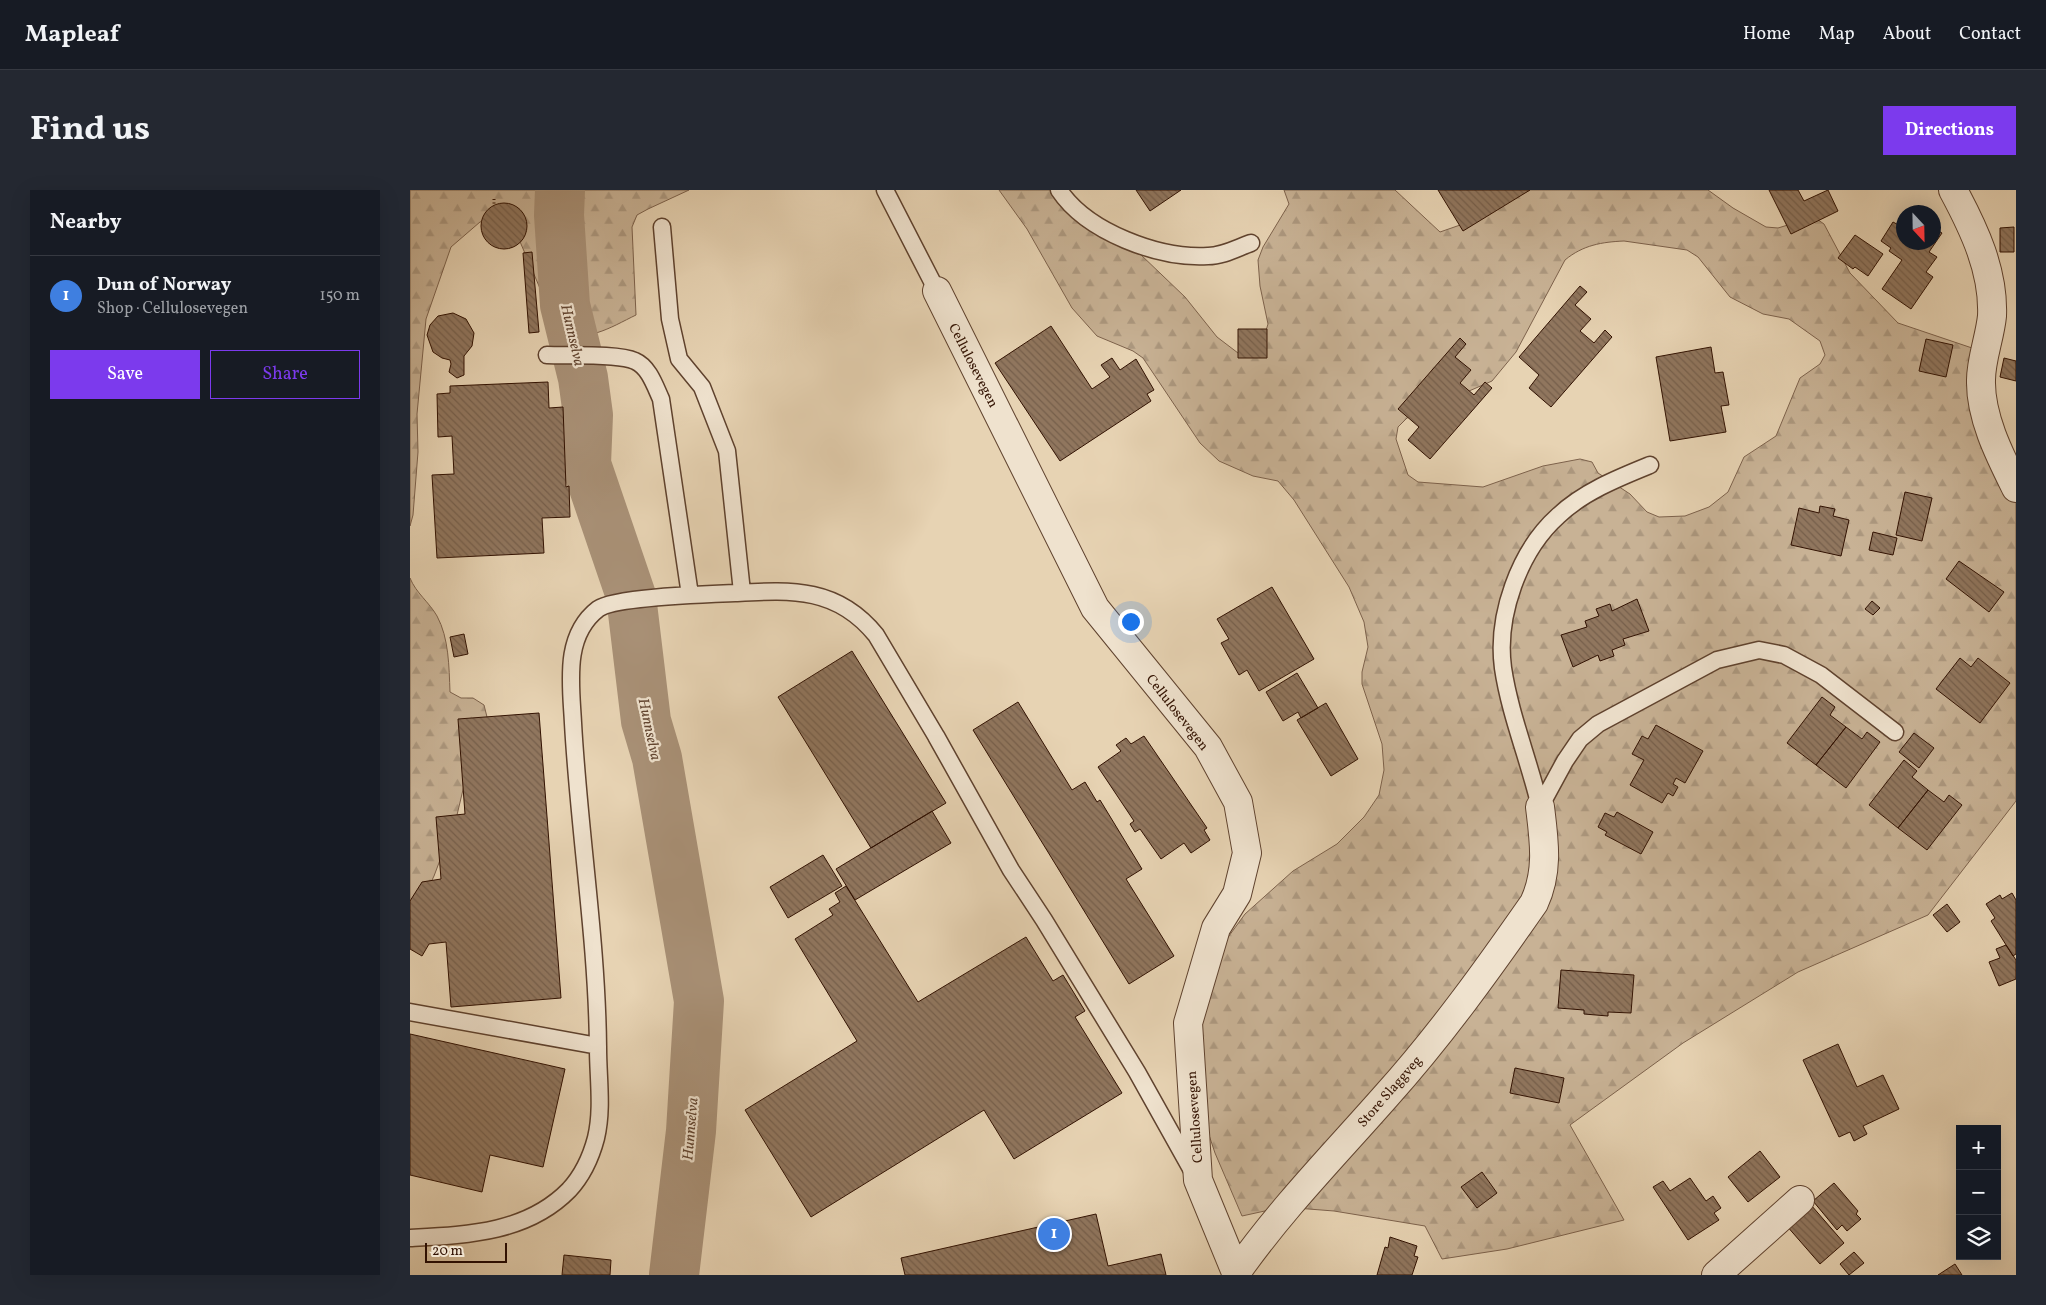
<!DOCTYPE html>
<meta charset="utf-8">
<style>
:root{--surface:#171b24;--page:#242831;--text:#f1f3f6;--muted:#9ea1a6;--line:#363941;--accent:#7c3aed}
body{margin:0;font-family:Vollkorn,serif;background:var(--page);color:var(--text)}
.controls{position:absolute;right:15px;bottom:15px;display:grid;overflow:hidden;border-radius:0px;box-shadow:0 5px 20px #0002}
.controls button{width:45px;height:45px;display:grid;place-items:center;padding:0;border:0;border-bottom:1px solid var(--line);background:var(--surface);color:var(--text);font:25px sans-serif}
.compass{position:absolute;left:1486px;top:15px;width:45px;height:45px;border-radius:50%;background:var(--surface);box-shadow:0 5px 20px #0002;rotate:158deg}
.scale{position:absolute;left:15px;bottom:12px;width:82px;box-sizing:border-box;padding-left:5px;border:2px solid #321202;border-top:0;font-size:14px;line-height:18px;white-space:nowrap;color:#321202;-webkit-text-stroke:4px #efe2ce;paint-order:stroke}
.you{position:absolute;left:720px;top:431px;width:18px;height:18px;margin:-12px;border:4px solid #fff;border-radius:50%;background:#1a73e8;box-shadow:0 0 0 8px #1a73e833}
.badge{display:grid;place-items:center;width:32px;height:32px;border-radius:50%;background:var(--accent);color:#fff;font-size:16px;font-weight:700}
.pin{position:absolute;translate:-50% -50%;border:2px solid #fff;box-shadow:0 1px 5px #0006}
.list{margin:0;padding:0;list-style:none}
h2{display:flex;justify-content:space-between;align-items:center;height:65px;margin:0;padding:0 20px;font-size:21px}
h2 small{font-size:16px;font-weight:400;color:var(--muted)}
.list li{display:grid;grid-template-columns:32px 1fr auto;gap:15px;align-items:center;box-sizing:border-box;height:80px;padding:0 20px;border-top:1px solid var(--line)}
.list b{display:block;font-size:19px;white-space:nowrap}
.list p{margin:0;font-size:16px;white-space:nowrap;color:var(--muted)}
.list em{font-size:16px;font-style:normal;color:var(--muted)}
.actions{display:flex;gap:10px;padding:15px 20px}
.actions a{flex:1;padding:11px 0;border:1px solid var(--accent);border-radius:0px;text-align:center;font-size:18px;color:var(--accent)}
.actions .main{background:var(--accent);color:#fff}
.icon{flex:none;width:28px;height:28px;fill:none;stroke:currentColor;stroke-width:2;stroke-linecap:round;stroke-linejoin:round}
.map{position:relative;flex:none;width:1606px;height:1085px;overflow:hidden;border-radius:0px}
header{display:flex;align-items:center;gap:30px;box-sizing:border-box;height:70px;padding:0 25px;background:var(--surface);border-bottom:1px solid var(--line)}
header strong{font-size:24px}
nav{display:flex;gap:28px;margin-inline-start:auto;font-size:18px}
.intro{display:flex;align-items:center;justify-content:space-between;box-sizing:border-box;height:120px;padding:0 30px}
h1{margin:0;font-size:35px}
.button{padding:12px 22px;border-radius:0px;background:var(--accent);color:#fff;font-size:18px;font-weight:700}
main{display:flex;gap:30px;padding:0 30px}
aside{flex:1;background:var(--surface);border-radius:0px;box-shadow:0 5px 20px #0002}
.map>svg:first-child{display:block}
</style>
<header>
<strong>Mapleaf</strong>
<nav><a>Home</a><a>Map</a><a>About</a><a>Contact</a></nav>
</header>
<div class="intro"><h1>Find us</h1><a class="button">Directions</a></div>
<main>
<aside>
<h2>Nearby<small></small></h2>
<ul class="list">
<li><span class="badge" style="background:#3f7fe0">1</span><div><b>Dun of Norway</b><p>Shop · Cellulosevegen</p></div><em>150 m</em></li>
</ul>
<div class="actions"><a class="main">Save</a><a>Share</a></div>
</aside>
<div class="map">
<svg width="1606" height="1085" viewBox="0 0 1606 1085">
<defs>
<pattern id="forest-firs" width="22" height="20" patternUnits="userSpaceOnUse" patternTransform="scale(1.25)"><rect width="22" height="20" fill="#c8b295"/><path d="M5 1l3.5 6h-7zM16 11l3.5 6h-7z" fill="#ac987f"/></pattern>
<pattern id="building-back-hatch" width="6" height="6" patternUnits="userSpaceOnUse" patternTransform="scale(1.25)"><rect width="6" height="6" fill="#90765e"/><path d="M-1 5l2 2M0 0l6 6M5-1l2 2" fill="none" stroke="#765f4b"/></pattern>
</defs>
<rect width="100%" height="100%" fill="#e7d3b3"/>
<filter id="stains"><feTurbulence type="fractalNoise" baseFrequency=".004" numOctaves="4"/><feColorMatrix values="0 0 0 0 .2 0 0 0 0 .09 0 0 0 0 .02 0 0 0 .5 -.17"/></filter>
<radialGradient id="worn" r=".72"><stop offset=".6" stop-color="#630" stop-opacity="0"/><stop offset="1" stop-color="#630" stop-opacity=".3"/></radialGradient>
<path fill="url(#forest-firs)" stroke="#7d624c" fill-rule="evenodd" d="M0,0H279L238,19L227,25L222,37L226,125C201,137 173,156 147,138L102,33L93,24L70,32L41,57L16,129L7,224L8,262L3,325L0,336Z
M589,0H649L672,36L707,51L729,63L775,107L807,147L828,163L851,157L858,134L850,96L848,70L853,57L879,14L874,0H985L1030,42L1053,34L1120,0H1298L1323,18L1356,37L1368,38L1404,27L1414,34L1440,83L1488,133L1568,160L1606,303V611L1518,725L1388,782L1273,853L1160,935L1214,1030L1097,1059L1032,1069L1015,1036L924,1021L873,1017L832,1026L805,963L785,903L797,776L835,724L883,681L927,654L954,627L969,605L974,580L972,554L952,494V482L958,457L954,432L939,397L884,310L868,291L843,286L809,271L790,253L733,168L723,161L687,146L662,118L617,39ZM1214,51L1277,60L1288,67L1320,107L1353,124L1379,129L1410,151L1415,165L1410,174L1390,188L1366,246L1334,267L1318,302L1299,317L1275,326L1249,327L1237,322L1220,304L1188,283L1182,272L1170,269L1133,276L1073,297L1008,292L998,285L986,249L988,237L997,228L1082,191L1106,162L1155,70C1173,55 1192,52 1214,51Z
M0,388C6,403 19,412 27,426C39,448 39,477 40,502L51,508H63L74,515L77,527L56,587L47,625L24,686L0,736Z"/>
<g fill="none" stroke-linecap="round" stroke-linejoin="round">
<path stroke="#a99177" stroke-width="50" d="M150,0L149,25L155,115L173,188L178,225L176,274L221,406L236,531L247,568L289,811L281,941L264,1085"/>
</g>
<path fill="url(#building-back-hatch)" stroke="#321202" d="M726,0H771L740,21Z
M1028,0H1120L1053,41Z
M1359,0H1388L1394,11L1418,0L1428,21L1381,44Z
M71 36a23 23 0 1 1 46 0a23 23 0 1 1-46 0Z
M1483,32L1494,38V52H1524V38L1532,43L1519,62L1527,67L1516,82L1523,87L1501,119L1472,99L1492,70L1479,61L1481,58L1471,51Z
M1604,37V62H1590V38Z
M1445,45L1473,64L1458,86L1445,77L1443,79L1428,68Z
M122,62L129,142L119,143L113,63Z
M1170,96L1177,102L1165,115L1181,129L1170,141L1184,153L1195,140L1202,147L1141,217L1119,198L1129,185L1109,167Z
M43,123L56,129L64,143L62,156L54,166V185L47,188L39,182L41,174L40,170L32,168L23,162L17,145L20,135L28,126Z
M641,136L682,199L700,187L691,175L702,168L710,180L726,169L744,200L737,204L741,211L650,271L585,173Z
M828,139H857V168H828Z
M1050,148L1056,154L1045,167L1061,180L1050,193L1064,205L1075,192L1082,198L1020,269L998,250L1009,237L988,219Z
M1516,149L1543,155L1536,187L1509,181Z
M1301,157L1305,183L1313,182L1319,215L1311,216L1316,242L1260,251L1246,167Z
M1594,168L1606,171V191L1590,187Z
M138,192L139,218L153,217L156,297L159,296L160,327L132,328L134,363L27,368L22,285L44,284L42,246L28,247L27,204L40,203V196Z
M1495,302L1522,308L1512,351L1486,345Z
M1410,316L1425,319L1423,326L1439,330L1431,366L1381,355L1389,318L1409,323Z
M1463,342L1487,348L1483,365L1459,360Z
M1549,371L1594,402L1579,422L1536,389Z
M862,397L904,469L849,501L837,480L829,485L811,453L819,449L807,429Z
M1227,409L1239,441L1213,449L1215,455L1202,460L1204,466L1190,471L1188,465L1163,477L1151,445L1177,437L1175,431L1189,426L1186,419L1200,414L1202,421Z
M1462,411L1470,418L1463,425L1455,419Z
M54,444L58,464L44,467L40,447Z
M442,461L536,613L461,658L368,507Z
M1550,468L1561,477L1568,468L1600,493L1570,533L1526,499Z
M887,483L908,518L891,528L888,522L873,531L856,502Z
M1412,507L1425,517L1420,525L1436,537L1406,575L1377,553Z
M608,512L662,600L675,592L687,612L690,610L732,679L716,689L764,766L719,794L563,540Z
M916,513L948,569L921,586L887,530Z
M129,523L151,808L41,817L36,752L19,754L12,766L0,759V711L12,692L31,689L26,627L55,624L48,529Z
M1246,535L1293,561L1275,593L1266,588L1263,594L1268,597L1263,606L1258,603L1252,613L1220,595L1234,570L1222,564L1232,546L1238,549Z
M1436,537L1452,549L1457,542L1470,552L1436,598L1406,575Z
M1504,543L1524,558L1509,578L1489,562Z
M734,546L797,638L794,640L800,650L781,663L774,653L751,669L730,639L725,642L720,634L724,631L688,577L711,561L706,555L716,548L721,554Z
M1494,570L1507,581L1502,587L1518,600L1488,638L1459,615Z
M1518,600L1534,612L1539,605L1552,615L1517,660L1488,638Z
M522,621L541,653L445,710L426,679Z
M1207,622L1243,642L1231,664L1195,645L1197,642L1188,637L1195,623L1204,627Z
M413,665L432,696L378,728L360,697Z
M436,696L508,812L616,747L643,791L653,785L675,821L665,827L712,903L604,969L574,920L401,1027L335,920L447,851L385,749L423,725L419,719L430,712L425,703Z
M1602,703L1606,710V764L1603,766L1581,731L1585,728L1576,714L1590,705L1592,709Z
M1537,714L1550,732L1537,742L1523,725Z
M1596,755L1606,770V789L1589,796L1579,772L1590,768L1586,759Z
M1151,780L1224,785L1221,823L1198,822V826L1174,824V820L1148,818Z
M0,844L155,879L133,977L80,965L72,1002L0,985Z
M1428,854L1447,897L1473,885L1489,919L1453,936L1457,944L1444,951L1440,942L1429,947L1393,870Z
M1105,878L1154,888L1149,913L1100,903Z
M1350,961L1370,987L1338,1012L1318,987Z
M1072,982L1087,1003L1067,1018L1051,997Z
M1280,988L1296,1011L1303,1006L1311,1018L1304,1023L1309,1030L1278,1050L1243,997L1253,991L1260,1001Z
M1424,993L1448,1021L1446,1024L1451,1029L1437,1041L1432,1035L1427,1040L1403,1011Z
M1401,1015L1434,1053L1410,1074L1376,1035Z
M686,1024L698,1076L751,1064L756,1085H495L491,1068Z
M980,1047L1007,1056L1004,1066L1008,1067L1002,1085H967L975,1057L978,1058Z
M1444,1062L1454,1073L1439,1085L1430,1074Z
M154,1065L201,1070L200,1085H152Z
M1545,1074L1552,1085H1528Z"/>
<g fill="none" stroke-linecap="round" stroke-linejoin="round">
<defs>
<path id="lane" d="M475,0L527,101
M649,0C677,42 749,69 798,66C813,66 827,58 841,53
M252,37L260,129L269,169L292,197L317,261L332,402
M137,165C158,166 208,163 225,171C239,177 245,196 251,209L280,405
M1130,617L1155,571L1170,549L1188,534L1307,470L1349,460L1374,465L1411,485L1485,542
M1130,617C1119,570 1100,525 1093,478C1086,426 1109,361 1148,326C1173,302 1208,288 1240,275
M0,822L188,856
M0,1048C57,1045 117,1043 159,1000C172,986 181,967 186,948C193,919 188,888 188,858C187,749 169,642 163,533C161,494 153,446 188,419C203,407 301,404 325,403C382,400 427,397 466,445L526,546L601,680L634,730L727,882L784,984"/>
<path id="street" d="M1543,0C1564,39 1584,81 1582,126C1580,147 1571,169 1571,190C1570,227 1590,266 1606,298
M527,101L685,418L798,557L828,612L837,663L827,704L806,738L778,833L788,990L827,1085
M826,1083C871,1019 925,964 976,906C1030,846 1078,779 1124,713C1139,681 1134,650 1130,617
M1306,1085L1390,1010"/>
</defs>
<use href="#lane" stroke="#5f422e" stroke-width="19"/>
<use href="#street" stroke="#5f422e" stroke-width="30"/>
<path stroke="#321202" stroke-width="3" stroke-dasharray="1 2.5" stroke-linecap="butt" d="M84,9V15"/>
<use href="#lane" stroke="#efe2ce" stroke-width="16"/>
<use href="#street" stroke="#efe2ce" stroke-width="28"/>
</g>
<g text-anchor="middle" stroke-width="4.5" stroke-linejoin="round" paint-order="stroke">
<g font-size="14" fill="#321202" stroke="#efe2ce">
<text transform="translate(564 175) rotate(63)" y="5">Cellulosevegen</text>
<text transform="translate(768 522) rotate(52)" y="5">Cellulosevegen</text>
<text transform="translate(979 901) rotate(-49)" y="5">Store Slaggveg</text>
<text transform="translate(784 927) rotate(-94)" y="5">Cellulosevegen</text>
</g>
<g font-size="15" font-style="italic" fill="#624531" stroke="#efe2ce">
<text transform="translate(163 145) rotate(77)" y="5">Hunnselva</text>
<text transform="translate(240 539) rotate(78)" y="5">Hunnselva</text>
<text transform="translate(280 939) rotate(-85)" y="5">Hunnselva</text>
</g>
</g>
<rect width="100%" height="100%" filter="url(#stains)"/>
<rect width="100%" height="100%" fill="url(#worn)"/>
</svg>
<div class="controls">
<button>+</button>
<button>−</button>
<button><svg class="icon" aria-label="layers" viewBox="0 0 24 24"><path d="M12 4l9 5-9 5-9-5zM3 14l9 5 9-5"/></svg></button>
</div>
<svg class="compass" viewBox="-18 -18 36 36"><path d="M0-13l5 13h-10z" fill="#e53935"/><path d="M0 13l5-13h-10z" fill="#9ea1a6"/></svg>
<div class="scale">20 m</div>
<div class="you"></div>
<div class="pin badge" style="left:644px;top:1044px;background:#3f7fe0">1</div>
</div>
</main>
